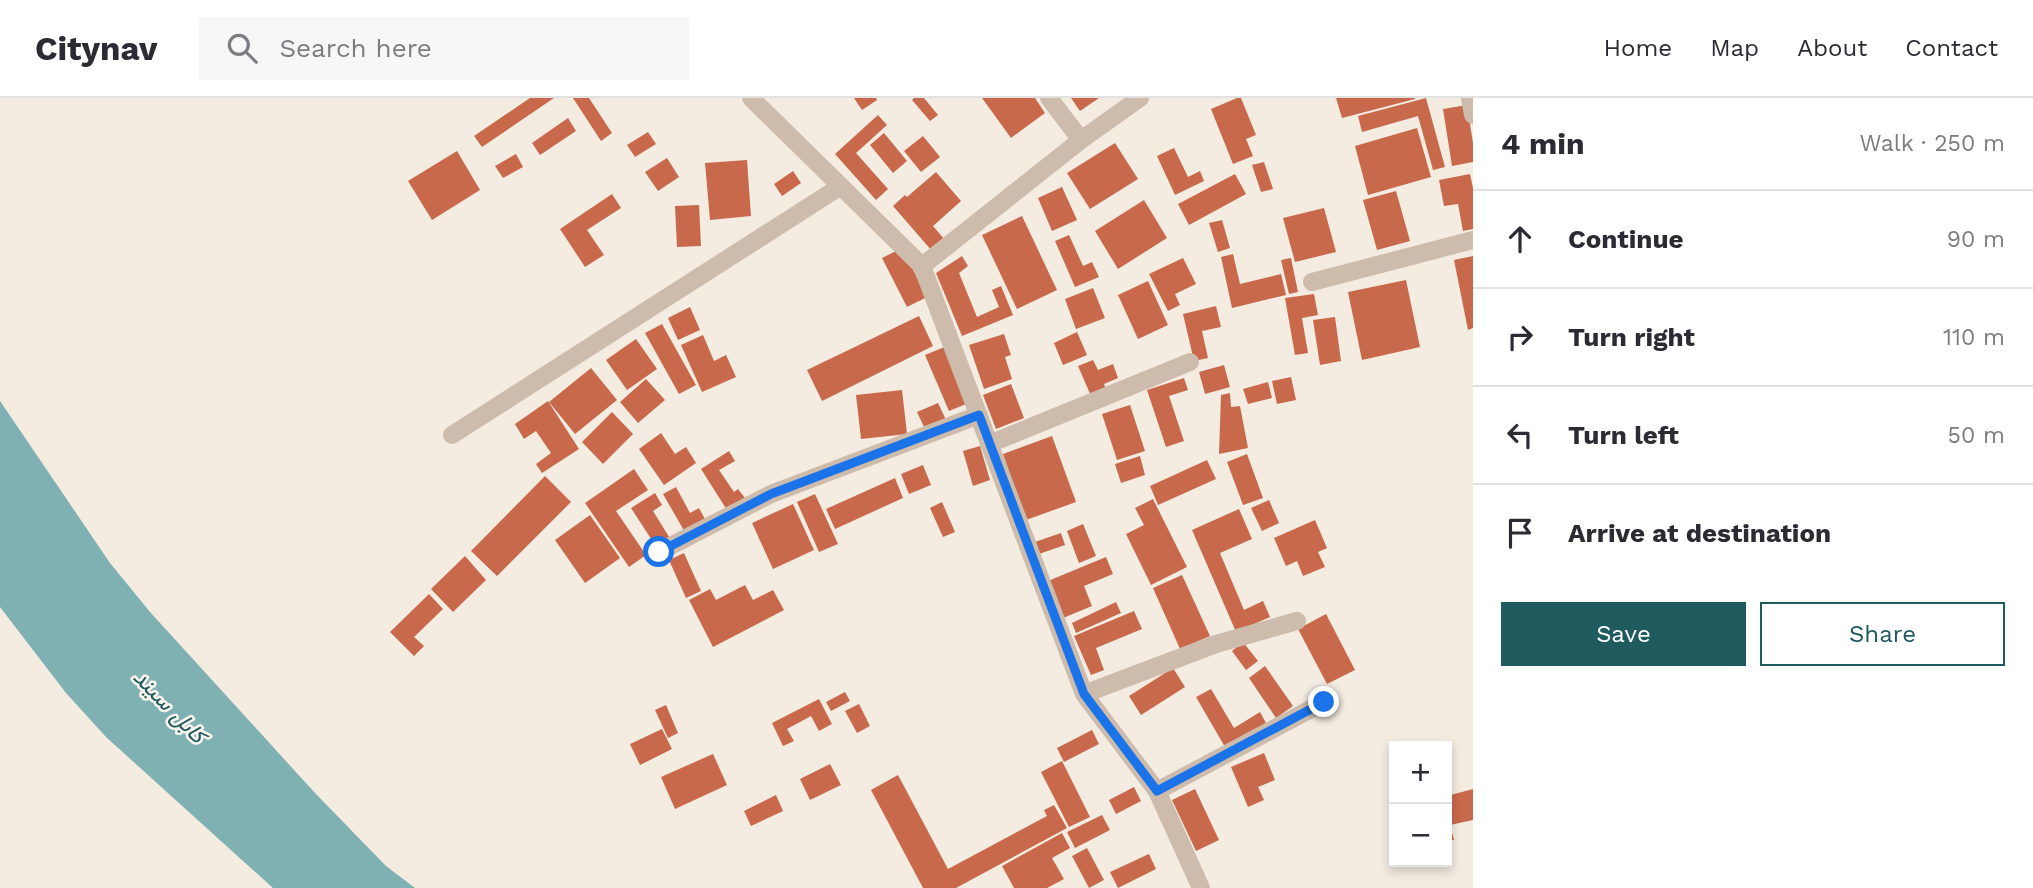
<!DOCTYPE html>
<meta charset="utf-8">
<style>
:root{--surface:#fff;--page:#f7f7f7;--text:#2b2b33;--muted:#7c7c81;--line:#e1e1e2;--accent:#1f5a5e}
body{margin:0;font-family:"Work Sans",Vazirmatn,sans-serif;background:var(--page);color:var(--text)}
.controls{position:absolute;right:21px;bottom:21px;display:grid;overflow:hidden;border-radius:0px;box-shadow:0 4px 10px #0003}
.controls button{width:63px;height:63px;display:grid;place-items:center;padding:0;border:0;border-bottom:2px solid var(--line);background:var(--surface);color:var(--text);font:35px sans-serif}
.stop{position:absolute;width:21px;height:21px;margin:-16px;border:5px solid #1a73e8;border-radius:50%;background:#fff}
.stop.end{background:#1a73e8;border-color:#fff;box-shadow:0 2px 7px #0008}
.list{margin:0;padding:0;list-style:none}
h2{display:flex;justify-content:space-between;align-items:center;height:91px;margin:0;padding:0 28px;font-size:30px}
h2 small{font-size:23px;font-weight:400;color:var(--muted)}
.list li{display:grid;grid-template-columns:46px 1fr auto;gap:21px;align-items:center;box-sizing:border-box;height:98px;padding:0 28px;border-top:2px solid var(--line)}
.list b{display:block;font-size:26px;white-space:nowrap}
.list em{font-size:23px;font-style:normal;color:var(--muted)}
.actions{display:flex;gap:14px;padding:21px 28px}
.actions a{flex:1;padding:16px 0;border:2px solid var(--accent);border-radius:0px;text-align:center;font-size:24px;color:var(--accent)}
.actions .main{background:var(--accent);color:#fff}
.icon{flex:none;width:38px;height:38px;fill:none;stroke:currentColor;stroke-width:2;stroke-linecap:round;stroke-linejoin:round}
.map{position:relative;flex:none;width:1473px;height:790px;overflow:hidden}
header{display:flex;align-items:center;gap:42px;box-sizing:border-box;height:98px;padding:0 35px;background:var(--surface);border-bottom:2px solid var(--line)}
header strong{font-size:33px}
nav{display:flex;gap:38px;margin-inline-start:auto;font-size:24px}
.search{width:490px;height:63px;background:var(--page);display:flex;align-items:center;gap:18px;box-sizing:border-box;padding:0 24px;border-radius:0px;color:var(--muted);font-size:26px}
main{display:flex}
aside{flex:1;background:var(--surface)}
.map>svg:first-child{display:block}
</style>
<header>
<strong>Citynav</strong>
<div class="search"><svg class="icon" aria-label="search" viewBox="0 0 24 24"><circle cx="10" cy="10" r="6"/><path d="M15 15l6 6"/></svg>Search here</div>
<nav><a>Home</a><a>Map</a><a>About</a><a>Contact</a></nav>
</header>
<main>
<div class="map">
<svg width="1473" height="790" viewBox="0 0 1473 790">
<rect width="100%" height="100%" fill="#f4ebe1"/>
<path fill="#7fb0b2" d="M0,303L110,465L150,514L315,695L386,768L415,790H273L106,639L66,595L0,509Z"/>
<path fill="#c8694b" d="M530,0H554L482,49L474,38Z
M573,0H589L612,35L601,43Z
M854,0H876L877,2L862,12Z
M914,0H924L938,17L930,23L912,2Z
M982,0H1035L1045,15L1011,40Z
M1071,0H1099L1080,13Z
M1237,0H1241L1256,37L1246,41L1253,58L1233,66L1211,11Z
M1336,0H1415V1L1342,20Z
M1426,0L1445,69L1433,72L1418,18L1362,34L1358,18Z
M1467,7L1473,45V64L1452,68L1443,11Z
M878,17L887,27L856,55L888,91L876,102L835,56Z
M568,20L576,33L540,57L532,45Z
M1417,30L1431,79L1368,97L1355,48Z
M648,34L656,46L635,59L627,47Z
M884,35L907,63L893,75L870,47Z
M923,38L940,59L921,74L904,53Z
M1115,45L1138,81L1090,111L1067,75Z
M1174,50L1188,79L1200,73L1204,83L1175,97L1157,58Z
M457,53L480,92L432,122L408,83Z
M516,56L523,69L503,80L495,68Z
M667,60L679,79L658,93L645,74Z
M747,62L751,118L710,122L705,65Z
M1264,64L1273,91L1261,94L1252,67Z
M793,73L801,85L782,98L774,86Z
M936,74L961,103L933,128L945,142L932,153L893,108L905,97L907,99Z
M1235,76L1246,96L1189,127L1178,106Z
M1470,76L1473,90V131L1463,133L1458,106L1444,108L1439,82Z
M1062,89L1077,122L1052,133L1038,100Z
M1396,93L1410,143L1377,152L1363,102Z
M612,96L621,110L587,132L604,157L585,169L560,131Z
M1144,102L1167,140L1118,171L1095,133Z
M699,107L701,148L677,149L675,108Z
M1324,110L1336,154L1295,164L1283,120Z
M1022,118L1057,192L1017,211L982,137Z
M1222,122L1230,150L1218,154L1209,125Z
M1069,137L1083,168L1092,164L1099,179L1075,189L1055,143Z
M902,150L927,199L907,209L882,160Z
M1233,156L1240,186L1281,176L1286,197L1232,210L1221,159Z
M962,158L968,168L959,175L977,219L999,209L992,192L1001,188L1013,217L962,238L936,175Z
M1473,158V230L1468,232L1454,162Z
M1183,160L1196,186L1175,196L1180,207L1168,213L1149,176Z
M1291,160L1298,194L1289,196L1281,162Z
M1406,182L1420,249L1362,262L1348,194Z
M1148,183L1168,227L1138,241L1118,197Z
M1093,190L1105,220L1076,231L1065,201Z
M1314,196L1318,217L1302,220L1308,255L1295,257L1285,200Z
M1216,208L1221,229L1202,233L1208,260L1194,263L1183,216Z
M690,209L700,232L678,242L668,220Z
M919,218L933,248L822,303L807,272Z
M1335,219L1341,263L1320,267L1313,222Z
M662,226L696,287L679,296L645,235Z
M1077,234L1087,257L1063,267L1054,245Z
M1004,236L1011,257L1005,259L1012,281L984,291L969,247Z
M703,237L714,263L726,257L736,279L702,294L681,247Z
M636,241L657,271L627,292L606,262Z
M947,248L971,304L949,313L925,257Z
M1093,262L1098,272L1113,266L1118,280L1104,286L1106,291L1091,298L1078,268Z
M1224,267L1230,289L1205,296L1199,274Z
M591,270L617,302L575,336L549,304Z
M1291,279L1296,302L1277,306L1272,283Z
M1184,280L1188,292L1169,298L1184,343L1166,349L1147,292Z
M646,281L665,302L638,325L620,304Z
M1268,284L1272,300L1248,306L1243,291Z
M1011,286L1024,320L996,331L983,297Z
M902,292L907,336L861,341L856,297Z
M1230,295L1231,309L1240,308L1248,350L1219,356L1221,297Z
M548,303L579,351L542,375L536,366L551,355L536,333L524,341L515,326Z
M938,305L946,322L925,331L917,314Z
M1130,307L1145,353L1117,362L1102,316Z
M612,314L633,336L603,366L582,344Z
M661,335L675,356L686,349L696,365L664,387L639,351Z
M1052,338L1076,404L1026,422L1003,356Z
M980,348L990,382L973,388L963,353Z
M729,353L735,363L719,372L734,394L738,391L745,400L727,412L701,371Z
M1247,356L1263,400L1243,407L1227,364Z
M1140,358L1145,377L1121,385L1115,366Z
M1207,362L1216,381L1158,407L1150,388Z
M923,367L931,387L909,396L901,376Z
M634,371L648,392L616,413L646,457L629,469L585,405Z
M545,378L571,404L497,478L471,453Z
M895,380L903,400L835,431L826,411Z
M676,389L690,415L699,410L707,425L686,436L663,396Z
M655,395L662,407L653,413L671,442L657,450L631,410Z
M815,396L838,446L819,454L797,404Z
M1153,401L1187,469L1151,487L1126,436L1144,427L1135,410Z
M1269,402L1279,425L1262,433L1251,410Z
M942,404L955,434L943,439L930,410Z
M793,406L814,452L773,471L752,425Z
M1239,411L1252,441L1220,455L1244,512L1263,503L1270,519L1236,534L1192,432Z
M590,417L620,460L585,485L555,442Z
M1315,422L1327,450L1318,454L1325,469L1303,478L1297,463L1286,468L1274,440Z
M1083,426L1096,458L1079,465L1067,433Z
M1061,435L1065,447L1036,457L1032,445Z
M684,455L701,493L686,500L669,462Z
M465,458L486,482L453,514L431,491Z
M1106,459L1113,476L1084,488L1092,508L1063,520L1048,483Z
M1182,477L1210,538L1180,551L1153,490Z
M745,487L753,502L773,492L784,512L713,549L689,502L710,491L716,502Z
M429,496L443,511L414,539L424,548L414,558L390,534Z
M1116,504L1121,515L1076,535L1072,525Z
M1134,513L1142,531L1096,550L1104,572L1091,577L1074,538Z
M1326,516L1355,572L1327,586L1298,531Z
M1243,544L1258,563L1246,572L1232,553Z
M1265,568L1293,608L1276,620L1249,580Z
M1173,570L1185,589L1141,617L1129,598Z
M1211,591L1234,630L1260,614L1266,625L1225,649L1196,599Z
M845,594L850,603L831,613L826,604Z
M819,601L832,626L819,633L811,618L787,631L794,643L783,648L772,625Z
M859,606L870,628L857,635L845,613Z
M666,607L678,635L668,640L655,612Z
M662,631L672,651L640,667L630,646Z
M1092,632L1099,646L1064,664L1057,650Z
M1264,655L1275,682L1258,689L1264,702L1248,709L1231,669Z
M713,656L727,687L675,711L661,679Z
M1062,663L1090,719L1069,729L1041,674Z
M830,666L841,687L810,702L800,681Z
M898,677L948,771L1047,718L1044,712L1054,707L1067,730L956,790H923L871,692Z
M1134,689L1141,703L1116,716L1109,702Z
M1195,691L1219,742L1196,753L1172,702Z
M1473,691V722L1450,727L1454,742L1447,743V698Z
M776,697L783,713L751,728L744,713Z
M1102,717L1110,732L1075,750L1067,734Z
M1062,735L1070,750L1052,760L1064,781L1047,790H1014L1002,768Z
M1087,750L1104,782L1089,790L1072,758Z
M1149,756L1156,771L1118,790L1110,774Z"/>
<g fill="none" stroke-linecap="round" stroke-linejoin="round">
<path stroke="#cdbbac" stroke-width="18" d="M751,0L922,168L1084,596L1157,693L1201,790
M1049,0L1081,42
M1470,0L1473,17
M922,168L1081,42L1140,0
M1312,184L1473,142
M452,337L841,88
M989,346L1190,264
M659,454L771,396L979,317
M1084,596L1216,546L1297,523
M1157,693L1324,604"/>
</g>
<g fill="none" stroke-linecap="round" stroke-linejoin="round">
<path stroke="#1a73e8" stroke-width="9" d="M659,454L771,396L979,317L1084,596L1157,693L1324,604"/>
</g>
<g text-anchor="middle" stroke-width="5" stroke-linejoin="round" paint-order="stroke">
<g font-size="23" font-style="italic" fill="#1f5a5e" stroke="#fbf5ee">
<text transform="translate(170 608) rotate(46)" y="8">کابل سيند</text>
</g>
</g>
</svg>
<div class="controls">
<button>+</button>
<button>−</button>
</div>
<div class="stop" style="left:659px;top:454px"></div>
<div class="stop end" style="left:1324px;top:604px"></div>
</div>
<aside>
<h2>4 min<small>Walk · 250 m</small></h2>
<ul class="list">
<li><svg class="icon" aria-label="ahead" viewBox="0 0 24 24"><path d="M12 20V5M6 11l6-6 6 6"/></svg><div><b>Continue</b></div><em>90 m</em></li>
<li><svg class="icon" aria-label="right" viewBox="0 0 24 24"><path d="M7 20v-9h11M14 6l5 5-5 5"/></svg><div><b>Turn right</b></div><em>110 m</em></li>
<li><svg class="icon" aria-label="left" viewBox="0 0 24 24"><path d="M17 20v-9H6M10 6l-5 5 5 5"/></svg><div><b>Turn left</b></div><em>50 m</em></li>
<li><svg class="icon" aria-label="arrive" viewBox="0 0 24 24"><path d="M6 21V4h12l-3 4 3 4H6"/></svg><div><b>Arrive at destination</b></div></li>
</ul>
<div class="actions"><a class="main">Save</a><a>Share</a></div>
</aside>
</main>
